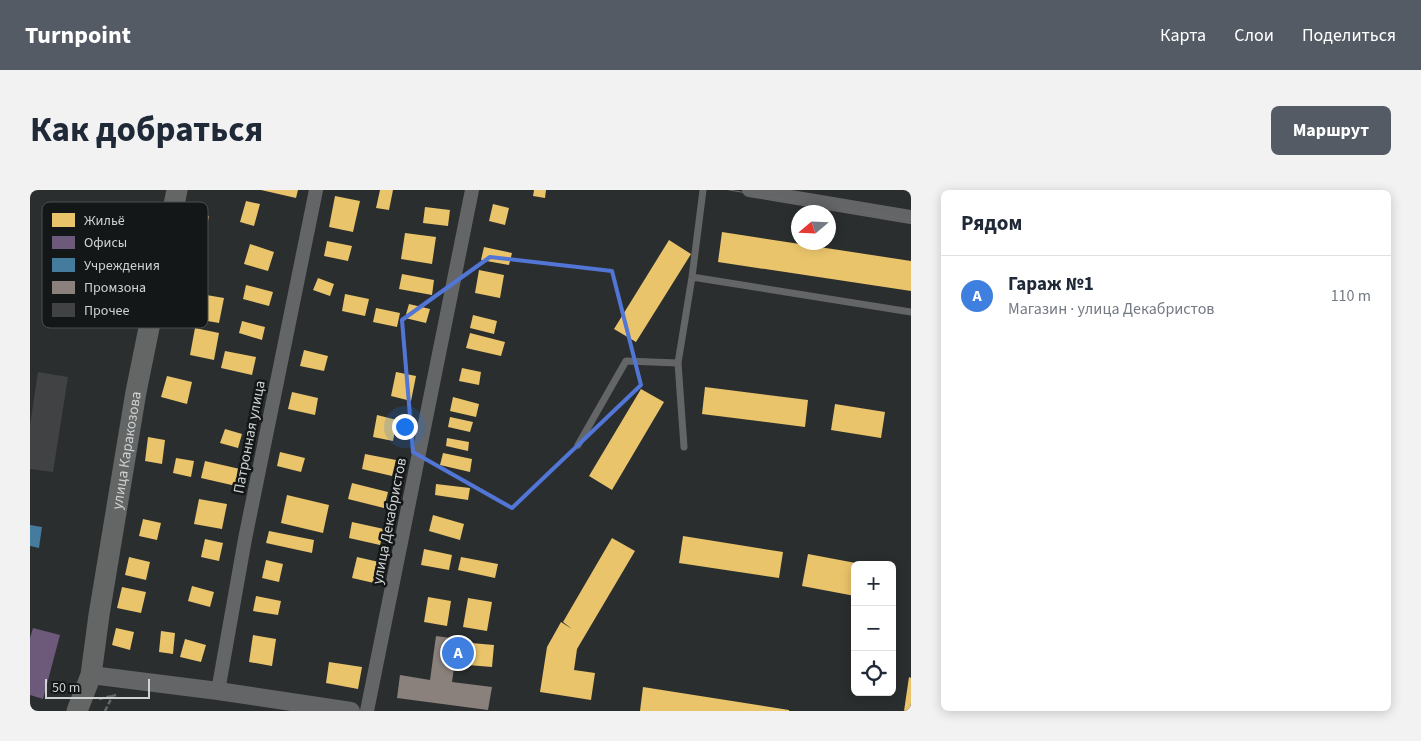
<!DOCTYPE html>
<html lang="ru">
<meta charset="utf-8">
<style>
:root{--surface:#fff;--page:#f2f2f3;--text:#1f2937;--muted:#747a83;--line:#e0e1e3;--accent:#545b64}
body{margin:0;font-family:"Source Sans 3",sans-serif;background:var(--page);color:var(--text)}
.controls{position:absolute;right:15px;bottom:15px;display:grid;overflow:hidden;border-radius:8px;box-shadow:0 2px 12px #0003}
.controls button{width:45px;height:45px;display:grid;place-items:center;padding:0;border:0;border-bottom:1px solid var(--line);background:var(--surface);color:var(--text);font:25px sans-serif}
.compass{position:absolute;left:761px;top:15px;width:45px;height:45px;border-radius:50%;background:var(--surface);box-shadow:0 2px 12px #0003;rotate:251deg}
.scale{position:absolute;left:15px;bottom:12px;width:105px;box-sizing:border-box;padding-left:5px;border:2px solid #ced2d3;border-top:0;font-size:14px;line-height:18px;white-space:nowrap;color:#ced2d3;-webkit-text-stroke:4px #141717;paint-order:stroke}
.you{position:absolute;left:374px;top:236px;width:18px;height:18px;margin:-12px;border:4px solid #fff;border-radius:50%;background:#1a73e8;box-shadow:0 0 0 8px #1a73e833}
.badge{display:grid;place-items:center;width:32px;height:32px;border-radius:50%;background:var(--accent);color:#fff;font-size:16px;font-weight:700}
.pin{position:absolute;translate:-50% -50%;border:2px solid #fff;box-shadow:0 1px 5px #0006}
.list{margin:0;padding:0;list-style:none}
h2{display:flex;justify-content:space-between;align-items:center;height:65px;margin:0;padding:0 20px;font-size:21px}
h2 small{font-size:16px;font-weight:400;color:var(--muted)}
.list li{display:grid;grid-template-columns:32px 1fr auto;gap:15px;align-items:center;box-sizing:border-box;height:80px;padding:0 20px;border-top:1px solid var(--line)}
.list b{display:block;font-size:19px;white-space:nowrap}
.list p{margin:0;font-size:16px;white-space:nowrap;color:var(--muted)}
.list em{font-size:16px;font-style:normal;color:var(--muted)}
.icon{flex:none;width:28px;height:28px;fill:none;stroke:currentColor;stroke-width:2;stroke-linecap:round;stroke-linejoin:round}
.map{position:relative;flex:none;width:881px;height:521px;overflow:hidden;border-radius:8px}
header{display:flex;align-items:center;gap:30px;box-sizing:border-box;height:70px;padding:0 25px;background:var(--accent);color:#fff}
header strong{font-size:24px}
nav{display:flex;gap:28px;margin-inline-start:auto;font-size:18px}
.intro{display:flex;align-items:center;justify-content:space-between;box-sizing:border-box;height:120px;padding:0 30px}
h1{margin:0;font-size:35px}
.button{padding:12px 22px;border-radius:8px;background:var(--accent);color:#fff;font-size:18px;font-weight:700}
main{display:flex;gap:30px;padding:0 30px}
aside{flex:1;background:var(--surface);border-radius:8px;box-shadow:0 2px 12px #0003}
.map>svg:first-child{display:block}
</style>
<header>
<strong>Turnpoint</strong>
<nav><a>Карта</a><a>Слои</a><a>Поделиться</a></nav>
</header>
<div class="intro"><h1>Как добраться</h1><a class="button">Маршрут</a></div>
<main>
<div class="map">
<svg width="881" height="521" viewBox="0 0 881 521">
<rect width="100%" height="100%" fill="#2b2e2f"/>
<path fill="#e9c46a" d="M231,0H268L266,8Z
M350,0H363L359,20L346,18Z
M504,0H516L515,8L503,6Z
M305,6L330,11L323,42L299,37Z
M216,11L230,14L224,36L210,32Z
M463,14L479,18L475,35L459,31Z
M395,17L420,20L418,36L393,33Z
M164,24L179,26L175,46L161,43Z
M692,42L881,71V101L688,72Z
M375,43L406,47L402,74L371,69Z
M639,50L661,64L606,152L584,139Z
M297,51L322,56L318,71L294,66Z
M220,54L244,62L238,81L214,74Z
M454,57L482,63L479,75L451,70Z
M449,80L474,85L470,108L445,103Z
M372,84L404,90L402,105L369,99Z
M288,88L304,94L300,106L283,100Z
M216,95L243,102L239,116L213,109Z
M153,101L194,108L189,133L149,126Z
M315,104L339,109L335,126L312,121Z
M379,114L400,119L396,133L375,128Z
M346,118L370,123L367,137L343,132Z
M443,125L467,131L464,144L440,138Z
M212,131L235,137L232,150L209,143Z
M165,138L189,143L184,170L160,165Z
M440,143L475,152L471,166L436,158Z
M274,160L298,166L294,181L270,176Z
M195,161L226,167L222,185L191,178Z
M432,178L451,182L449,195L429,191Z
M366,182L386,186L381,211L361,206Z
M137,186L162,192L157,214L131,207Z
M675,197L778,210L775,237L672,224Z
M611,199L634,212L582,300L559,286Z
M262,202L288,208L285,225L258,219Z
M423,207L449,214L446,227L420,221Z
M805,214L855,222L851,248L801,240Z
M347,225L367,230L363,251L343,247Z
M420,227L443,232L440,242L418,237Z
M195,239L212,244L208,258L190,253Z
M118,247L135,250L132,274L115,271Z
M417,248L439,252L438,261L416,256Z
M250,262L275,268L271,282L247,276Z
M413,263L442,269L440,282L410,275Z
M335,264L366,270L362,286L332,279Z
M146,268L164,271L161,287L143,283Z
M175,271L210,279L206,296L171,288Z
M322,293L358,302L354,318L318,309Z
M406,294L440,298L438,310L405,305Z
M257,305L299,315L293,343L251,333Z
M169,309L197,314L192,339L164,334Z
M403,325L434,334L430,350L399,341Z
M113,329L131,333L127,350L109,346Z
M322,332L354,339L350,355L319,348Z
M239,341L284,350L282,363L236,353Z
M653,346L753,362L749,388L649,373Z
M582,348L605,361L547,459L544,480L565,483L561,510L510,502L517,457L531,432L542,439L533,432Z
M175,349L193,353L189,371L171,367Z
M394,359L422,365L419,380L391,375Z
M778,364L831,374L825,375V406L772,396Z
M99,367L120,372L116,390L95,385Z
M327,367L349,372L344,393L322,388Z
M431,367L468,374L465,388L428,380Z
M236,370L253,374L249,392L232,388Z
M162,396L184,402L180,417L158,411Z
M92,397L116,402L111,423L87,418Z
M226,406L251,411L248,425L223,421Z
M398,407L421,411L417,436L394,432Z
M438,408L462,412L457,441L433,437Z
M86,438L104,442L100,460L82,455Z
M131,441L145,443L143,464L129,462Z
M223,445L246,449L242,476L219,472Z
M155,449L176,455L171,472L150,467Z
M441,453L464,455L462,477L438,475Z
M299,472L332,477L328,499L296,493Z
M879,487L881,488V521H874Z
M613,497L759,520V521H610Z"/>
<path fill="#6d597a" d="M3,438L30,445L13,509L0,505V448Z"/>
<path fill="#457b9d" d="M0,335L12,337L9,358L0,356Z"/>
<path fill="#8a817c" d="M406,446L428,449L422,492L462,497L458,520L367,508L370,485L400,490Z"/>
<path fill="#404243" d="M8,182L38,187L23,282L0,279V235Z"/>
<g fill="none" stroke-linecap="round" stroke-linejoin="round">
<path stroke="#666767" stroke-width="2.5" stroke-dasharray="5 2.5" stroke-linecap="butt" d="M69,509L86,505
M75,521L83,505"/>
<path stroke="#646566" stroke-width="7" d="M662,87L881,122
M548,255L596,171L648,173
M654,257L648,173L662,87L673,0"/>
<path stroke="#646566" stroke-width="14" d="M719,0L881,27
M188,501L215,349L286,0
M337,521L442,0"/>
<path stroke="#646566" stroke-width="18" d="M61,485L188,501L321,521"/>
<path stroke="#646666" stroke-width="21" id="s1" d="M47,521L61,485L69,425L106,202L147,0"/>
<path stroke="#676a6a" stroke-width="1" d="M699,0L881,30"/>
</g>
<path fill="none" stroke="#5276d6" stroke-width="4" stroke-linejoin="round" d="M460,67L582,81L611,195L482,318L383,262L372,130Z"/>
<g text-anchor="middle" stroke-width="5" stroke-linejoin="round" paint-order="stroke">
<g font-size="15" fill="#ced2d3" stroke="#141717">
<text transform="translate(219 247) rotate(-79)" y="5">Патронная улица</text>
<text dy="5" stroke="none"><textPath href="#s1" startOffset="266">улица Каракозова</textPath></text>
<text transform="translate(359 331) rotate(-79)" y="5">улица Декабристов</text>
</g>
</g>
<rect x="12" y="12" width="166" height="126" rx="8" fill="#141717" stroke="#4c4f4f" stroke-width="1"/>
<rect x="22" y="23" width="23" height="14" fill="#e9c46a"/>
<rect x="22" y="46" width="23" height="13" fill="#6d597a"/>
<rect x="22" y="68" width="23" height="14" fill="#457b9d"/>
<rect x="22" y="91" width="23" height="13" fill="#8a817c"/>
<rect x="22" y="113" width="23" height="14" fill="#404243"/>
<g font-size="14" fill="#ced2d3">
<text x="54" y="35">Жильё</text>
<text x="54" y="57">Офисы</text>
<text x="54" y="80">Учреждения</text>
<text x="54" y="102">Промзона</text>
<text x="54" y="125">Прочее</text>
</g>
</svg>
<div class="controls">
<button>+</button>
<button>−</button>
<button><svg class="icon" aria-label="locate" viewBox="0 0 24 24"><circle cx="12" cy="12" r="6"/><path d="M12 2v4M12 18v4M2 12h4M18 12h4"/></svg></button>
</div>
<svg class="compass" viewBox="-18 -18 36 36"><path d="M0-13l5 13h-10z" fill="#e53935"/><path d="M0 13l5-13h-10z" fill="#747a83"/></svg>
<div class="scale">50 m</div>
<div class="you"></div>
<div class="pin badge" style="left:428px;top:463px;background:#3f7fe0">A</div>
</div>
<aside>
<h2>Рядом<small></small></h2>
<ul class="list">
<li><span class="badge" style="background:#3f7fe0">A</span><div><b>Гараж №1</b><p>Магазин · улица Декабристов</p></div><em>110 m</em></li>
</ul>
</aside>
</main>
